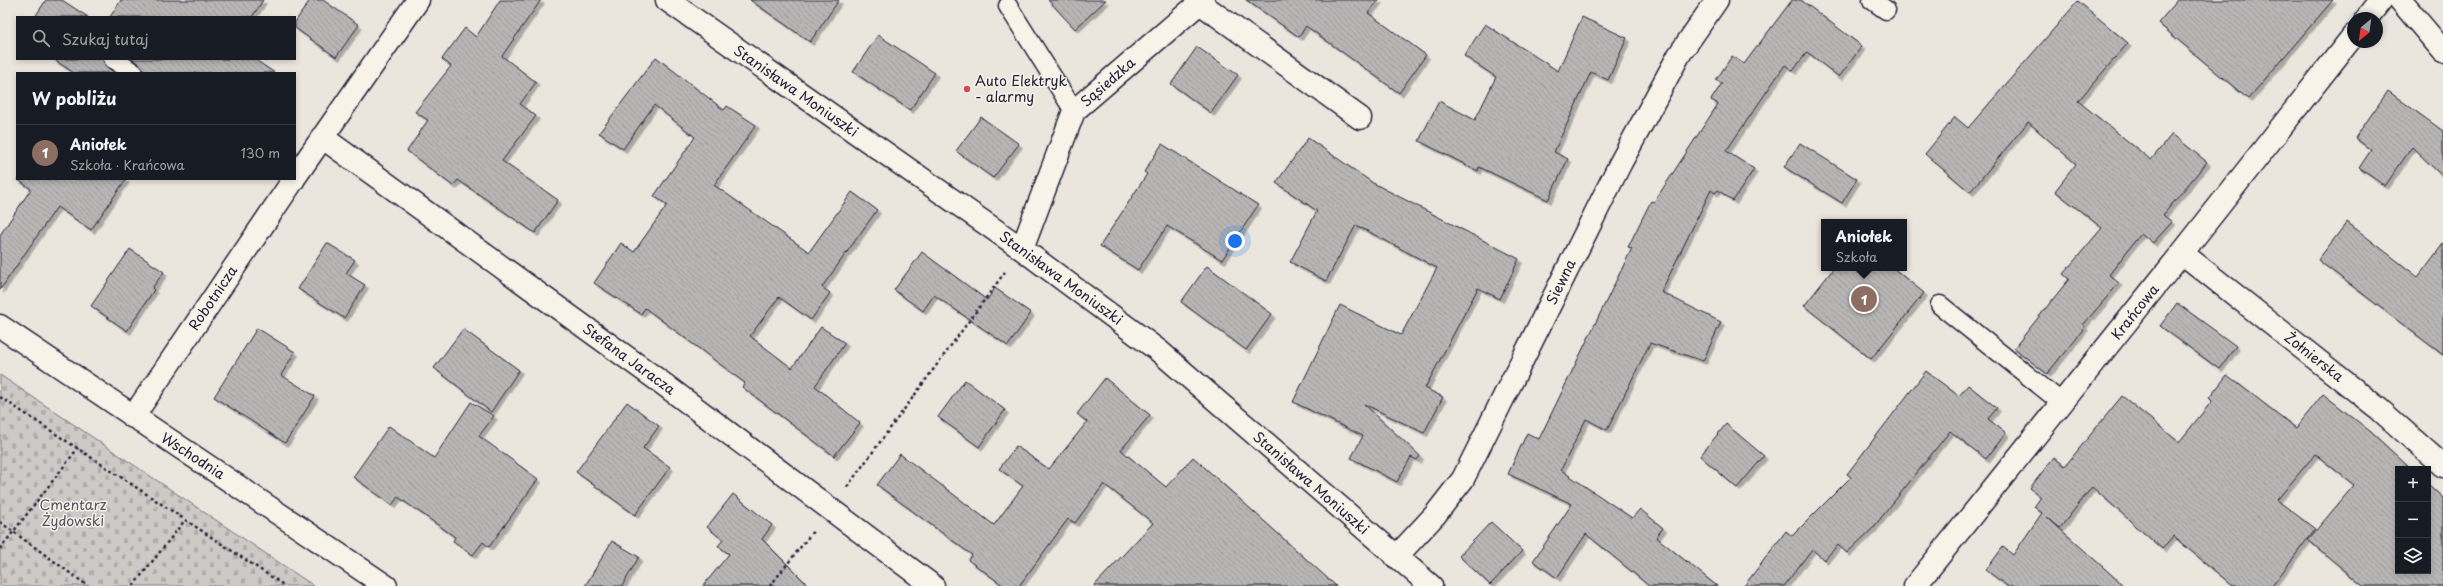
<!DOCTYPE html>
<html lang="pl">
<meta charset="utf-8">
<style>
:root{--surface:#171b24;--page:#20242c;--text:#f1f3f6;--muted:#9ea1a6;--line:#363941;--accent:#d1495b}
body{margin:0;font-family:"Playpen Sans",sans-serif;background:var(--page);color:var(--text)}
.controls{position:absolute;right:12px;bottom:12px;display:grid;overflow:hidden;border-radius:0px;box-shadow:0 2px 6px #0003}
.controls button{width:36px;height:36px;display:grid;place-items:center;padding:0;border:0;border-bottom:1px solid var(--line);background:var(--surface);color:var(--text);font:20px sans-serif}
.compass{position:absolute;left:2347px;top:12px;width:36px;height:36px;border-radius:50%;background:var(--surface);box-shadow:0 2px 6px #0003;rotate:209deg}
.you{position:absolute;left:1235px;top:241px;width:14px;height:14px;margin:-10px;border:3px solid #fff;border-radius:50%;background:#1a73e8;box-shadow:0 0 0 6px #1a73e833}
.badge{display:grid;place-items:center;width:26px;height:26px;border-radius:50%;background:var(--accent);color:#fff;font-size:13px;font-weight:700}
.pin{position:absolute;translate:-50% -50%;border:2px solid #fff;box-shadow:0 1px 4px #0006}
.popup{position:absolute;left:1821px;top:219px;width:86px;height:52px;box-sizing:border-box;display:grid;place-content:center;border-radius:0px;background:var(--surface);filter:drop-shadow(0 1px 3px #0005);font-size:13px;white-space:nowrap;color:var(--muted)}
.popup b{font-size:15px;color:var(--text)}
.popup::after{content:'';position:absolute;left:50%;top:100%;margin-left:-8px;border:8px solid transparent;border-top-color:var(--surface)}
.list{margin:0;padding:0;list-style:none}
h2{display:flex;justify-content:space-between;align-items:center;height:52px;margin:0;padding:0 16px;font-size:17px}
h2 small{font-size:13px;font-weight:400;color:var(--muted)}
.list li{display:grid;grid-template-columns:26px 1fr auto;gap:12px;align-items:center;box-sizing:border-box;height:56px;padding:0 16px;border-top:1px solid var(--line)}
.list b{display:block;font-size:15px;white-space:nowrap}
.list p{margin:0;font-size:13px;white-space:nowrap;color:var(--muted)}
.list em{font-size:13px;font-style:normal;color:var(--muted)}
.icon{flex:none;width:22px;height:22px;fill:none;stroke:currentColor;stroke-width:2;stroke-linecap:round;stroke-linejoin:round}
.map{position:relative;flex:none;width:2443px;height:586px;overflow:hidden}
.search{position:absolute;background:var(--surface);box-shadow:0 2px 6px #0003;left:16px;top:16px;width:280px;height:44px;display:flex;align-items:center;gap:10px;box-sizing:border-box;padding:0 14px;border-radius:0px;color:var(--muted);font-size:15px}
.panel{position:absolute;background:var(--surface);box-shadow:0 2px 6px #0003;left:16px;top:72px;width:280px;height:108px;border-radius:0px}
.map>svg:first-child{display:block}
</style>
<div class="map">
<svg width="2443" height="586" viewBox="0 0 2443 586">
<defs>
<pattern id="cemetery-stones" width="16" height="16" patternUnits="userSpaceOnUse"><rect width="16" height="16" fill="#cdc9c6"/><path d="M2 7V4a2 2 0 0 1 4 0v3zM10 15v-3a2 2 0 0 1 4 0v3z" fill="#b0acab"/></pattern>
<pattern id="building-back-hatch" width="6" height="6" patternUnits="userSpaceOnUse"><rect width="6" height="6" fill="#b8b6b5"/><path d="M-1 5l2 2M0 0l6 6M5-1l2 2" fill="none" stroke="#9e9c9d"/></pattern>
<filter id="shadow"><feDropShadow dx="3.5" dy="3.5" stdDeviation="0" flood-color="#0004"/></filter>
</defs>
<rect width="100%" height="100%" fill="#eae6de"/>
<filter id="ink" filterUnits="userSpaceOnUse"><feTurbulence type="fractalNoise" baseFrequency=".025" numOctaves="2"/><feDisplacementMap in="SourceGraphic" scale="8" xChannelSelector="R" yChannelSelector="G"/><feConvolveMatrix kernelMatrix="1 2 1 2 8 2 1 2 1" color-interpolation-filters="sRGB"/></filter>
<g filter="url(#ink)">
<path fill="url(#cemetery-stones)" stroke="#787680" d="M0,375L314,586H0Z"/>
<path fill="url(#building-back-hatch)" stroke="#22223b" filter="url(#shadow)" d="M46,0H62L88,17H35Z
M121,0H263L252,17H110Z
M310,0H323L359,25L336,57L295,28V22Z
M500,0H541L502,56L536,82L520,104L536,116L502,161L558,200L535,233L458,180L453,186L407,151L428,120L415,112L451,66L442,59L465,28L476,37Z
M750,0H839L810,42Z
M1048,0H1106L1075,29Z
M1246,0H1379L1368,13L1426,55L1399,93L1306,26L1299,37Z
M1792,0H1801L1862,46L1839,77L1807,52L1793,71L1785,65L1726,151L1754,169L1733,201L1718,190L1715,193L1711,190L1661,292L1721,322L1703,361L1650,343L1607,430L1586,419L1561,470L1632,518L1640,509L1663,528L1656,537L1717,586H1649L1586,534L1557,578L1533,561L1572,504L1508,474L1527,433L1539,439L1632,248L1628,247L1651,201L1654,202L1718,104L1711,100L1722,83L1716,80L1732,56L1744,64Z
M2178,0H2333L2248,99L2158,23Z
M2078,1L2128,43L2078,101L2151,160L2172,134L2207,162L2163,215L2172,222L2153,243L2141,233L2109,275L2119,283L2083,325L2085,327L2047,374L2014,348L2069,279L2063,274L2102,228L2055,191L2076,164L2028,122L1970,192L1925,154L1955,117L1968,128Z
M1582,17L1627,38L1608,80L1591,72L1554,152L1568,159L1548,200L1479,167L1478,171L1419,141L1439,101L1475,120L1496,77L1464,56L1485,24L1558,71Z
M878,35L935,73L910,110L853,72Z
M1197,47L1238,75L1211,113L1171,84Z
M656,57L724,110L727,106L756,125L714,185L809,252L852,192L877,210L822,287L830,293L811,320L779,297L750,336L792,368L821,327L845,343L815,386L860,423L834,456L742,387L745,383L645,308L641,314L594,283L621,243L634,252L667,205L654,196L695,137L654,105L623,149L599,133Z
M53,59H103L107,67L115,73H74Z
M132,59H254L275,73H144L140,65Z
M2388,91L2443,131V177L2412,147L2385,186L2359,168L2371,150L2355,138Z
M981,117L1019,144L993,178L956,151Z
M1308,138L1373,183L1519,259L1500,299L1478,288L1425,388L1443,397L1424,433L1364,404L1420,456L1417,460L1411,457L1397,482L1351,458L1363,436L1293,402L1340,305L1401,335L1437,268L1356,225L1326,281L1290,262L1317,211L1276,183Z
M1800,143L1857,179L1842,203L1784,167Z
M1162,144L1258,205L1222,260L1167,226L1138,270L1100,246L1147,174L1144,172Z
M17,179H126L91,230L57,207L0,290V235L31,189Z
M2347,222L2418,277L2443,244V355L2318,260Z
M327,243L355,260L346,273L365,285L344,318L298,289Z
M130,249L164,272L152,288L154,290L127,331L91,306Z
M922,252L987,300L995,288L1031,313L1008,346L934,295L923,311L894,290Z
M1207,266L1272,314L1246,350L1181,302Z
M1834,268H1893L1924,293L1871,359L1804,306Z
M2177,303L2236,346L2219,369L2160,326Z
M257,328L295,352L281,375L315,396L285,443L214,397Z
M463,329L519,370L491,412L434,368Z
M1926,371L1959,396L1968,385L1997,408L1988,419L2006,433L1986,459L1950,431L1873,528L1847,553L1838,545L1824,560L1812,549L1784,586H1744L1786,531L1792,536L1851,477L1847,474Z
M2227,375L2296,428L2323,394L2371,432L2411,469H2398V571H2428V484L2443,498V586H2363L2308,540L2354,485L2315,454L2277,500L2315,529L2272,586H2233L2173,536L2162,549L2092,487L2060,528L2047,517L2124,586H2007L1986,570L2003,547L2013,555L2042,513L2034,507L2041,497L2030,488L2054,457L2065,466L2122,396L2179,442L2212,401L2209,398Z
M1105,378L1150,415L1121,450L1166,487L1193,457L1336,586H1094L1153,523L1104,484L1075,523L1068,519L1019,586H1004L968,560L972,555L877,485L900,454L994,525L1023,486L999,469L1016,446L1049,469L1087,422L1077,414Z
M965,380L1005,410L979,447L938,417Z
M471,402L494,416L479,436L538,479L489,547L483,542L473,555L453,541L455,537L398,497L392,505L353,477L389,426L434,458Z
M627,402L659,426L643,448L670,467L635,515L576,472Z
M1726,424L1764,456L1737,488L1700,456Z
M733,494L772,525L762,539L809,586H703L729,554L718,546L723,540L707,527Z
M1491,522L1522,551L1490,585L1459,556Z
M612,541L639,557L622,586H585Z"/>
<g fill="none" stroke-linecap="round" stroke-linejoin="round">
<defs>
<path id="lane" d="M1872,0L1886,10
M1008,6L1074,111
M113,59L134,73
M1940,305L2062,403"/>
<path id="street" d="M667,0L1022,249L1159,351L1431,586
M2400,0L2443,51
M1200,3L1360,118
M2367,18L2381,0
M322,137L662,383L933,586
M295,177L418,0
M1022,249L1074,111L1203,0
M2182,253L2379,409L2443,466
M0,326L386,586
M133,417L294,179
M1396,557L1435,515L1463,479L1620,164L1679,55L1717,0
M1915,586L2182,253L2353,36"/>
</defs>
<use href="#lane" stroke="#22223b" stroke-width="21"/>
<use href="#street" stroke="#22223b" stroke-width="25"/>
<path stroke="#22223b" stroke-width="2.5" stroke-dasharray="3 3" stroke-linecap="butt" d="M0,397L285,586
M847,487L1005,272
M0,522L88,586
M0,549L78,448
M133,586L185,520
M770,586L814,530"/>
<use href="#lane" stroke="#f7f3e8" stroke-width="18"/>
<use href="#street" stroke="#f7f3e8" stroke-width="22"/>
</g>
</g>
<circle fill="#d1495b" stroke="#f7f3e8" stroke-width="1.5" cx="967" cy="89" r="4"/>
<g text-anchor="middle" stroke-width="3" stroke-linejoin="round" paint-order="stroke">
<g font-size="14" fill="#22223b" stroke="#f7f3e8" text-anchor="start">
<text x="975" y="86">Auto Elektryk<tspan x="975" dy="16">- alarmy</tspan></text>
</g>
<g font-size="14" fill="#22223b" stroke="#f7f3e8">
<text transform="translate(1108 82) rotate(-41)" y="5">Sąsiedzka</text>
<text transform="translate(796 91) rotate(35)" y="5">Stanisława Moniuszki</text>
<text transform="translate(1061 278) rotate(36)" y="5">Stanisława Moniuszki</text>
<text transform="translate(1561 282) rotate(-64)" y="5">Siewna</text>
<text transform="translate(213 298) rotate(-56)" y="5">Robotnicza</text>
<text transform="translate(2135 312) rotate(-51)" y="5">Krańcowa</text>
<text transform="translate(2314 357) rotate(38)" y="5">Żołnierska</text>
<text transform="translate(629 359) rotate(36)" y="5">Stefana Jaracza</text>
<text transform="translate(193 456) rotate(33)" y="5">Wschodnia</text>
<text transform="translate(1311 483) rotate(41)" y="5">Stanisława Moniuszki</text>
</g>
<g font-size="14" fill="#555465" stroke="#f7f3e8">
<text x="73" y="510">Cmentarz<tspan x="73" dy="16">Żydowski</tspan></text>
</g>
</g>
</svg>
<div class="controls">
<button>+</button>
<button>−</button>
<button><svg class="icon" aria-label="layers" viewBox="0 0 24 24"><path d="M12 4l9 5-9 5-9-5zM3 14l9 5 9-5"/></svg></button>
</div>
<svg class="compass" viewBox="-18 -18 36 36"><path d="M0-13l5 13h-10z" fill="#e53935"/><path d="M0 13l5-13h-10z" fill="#9ea1a6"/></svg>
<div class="you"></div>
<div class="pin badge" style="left:1864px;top:299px;background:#8d6e63">1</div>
<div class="popup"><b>Aniołek</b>Szkoła</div>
<div class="search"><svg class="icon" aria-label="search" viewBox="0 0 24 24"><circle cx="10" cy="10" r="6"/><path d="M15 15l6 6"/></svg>Szukaj tutaj</div>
<section class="panel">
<h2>W pobliżu<small></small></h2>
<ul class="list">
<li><span class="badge" style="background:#8d6e63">1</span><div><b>Aniołek</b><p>Szkoła · Krańcowa</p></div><em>130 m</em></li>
</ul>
</section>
</div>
